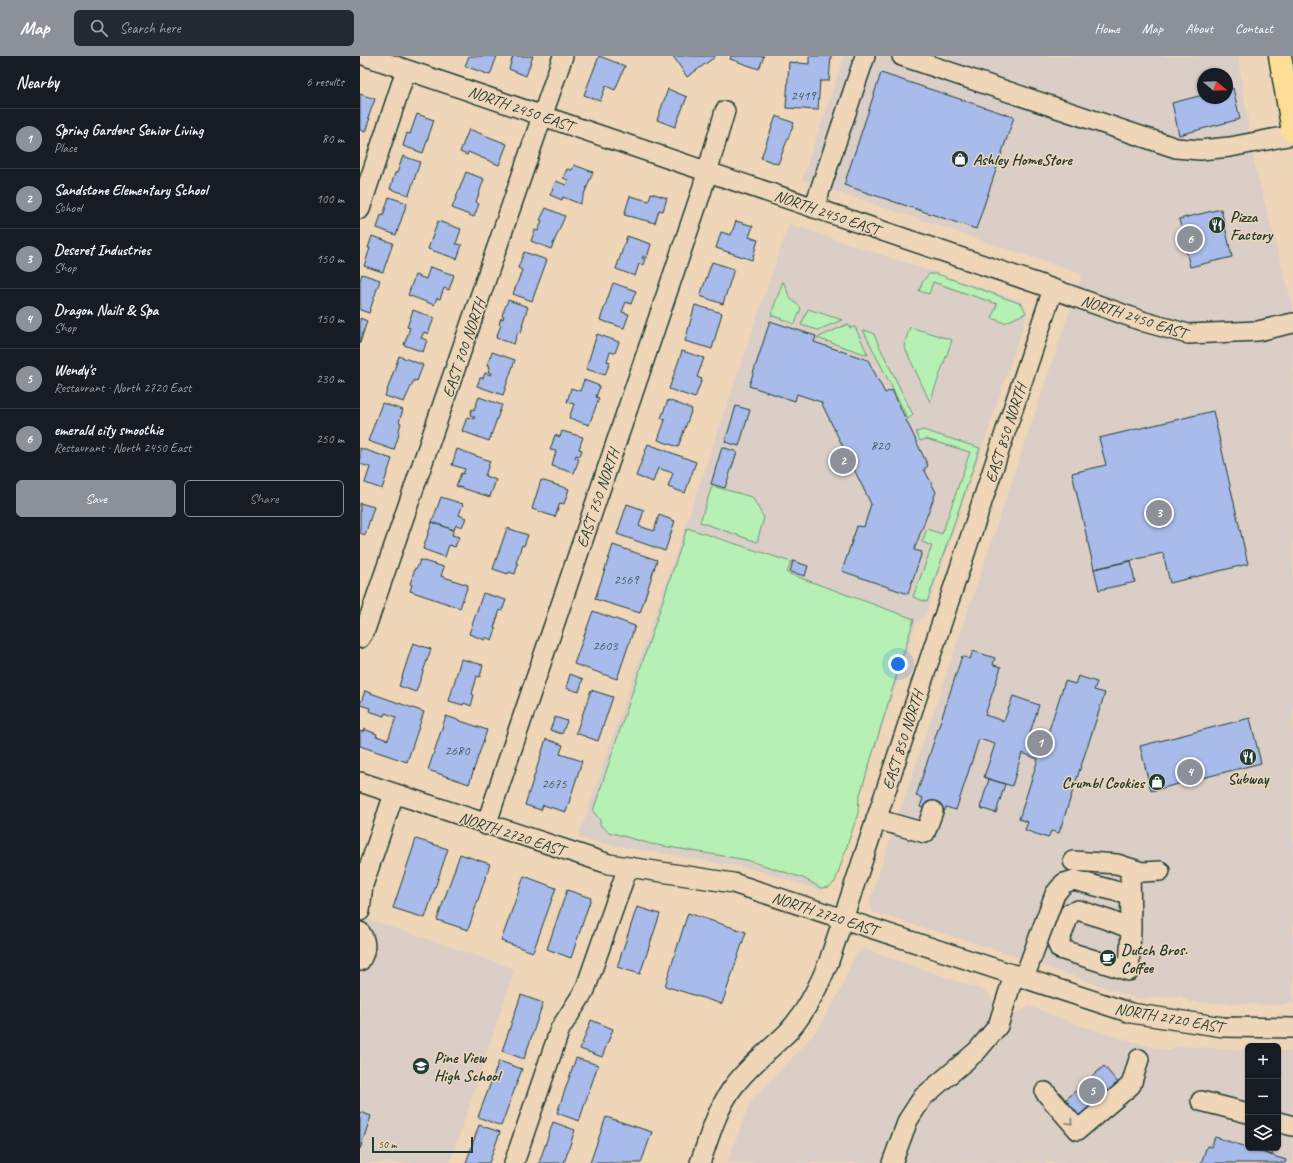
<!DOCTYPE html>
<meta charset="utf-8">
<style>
:root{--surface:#171b24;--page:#242831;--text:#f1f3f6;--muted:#9ea1a6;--line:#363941;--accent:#8c9099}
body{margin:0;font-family:Caveat,sans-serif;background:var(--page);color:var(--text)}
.controls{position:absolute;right:12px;bottom:12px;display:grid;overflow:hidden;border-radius:6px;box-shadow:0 1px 3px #0004}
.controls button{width:36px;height:36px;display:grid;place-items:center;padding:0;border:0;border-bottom:1px solid var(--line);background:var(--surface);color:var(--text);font:20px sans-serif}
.compass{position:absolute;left:837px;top:12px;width:36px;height:36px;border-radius:50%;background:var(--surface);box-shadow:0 1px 3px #0004;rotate:109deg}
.scale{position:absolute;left:12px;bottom:10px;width:101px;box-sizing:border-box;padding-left:4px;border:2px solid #1f3d34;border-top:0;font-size:11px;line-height:14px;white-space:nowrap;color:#1f3d34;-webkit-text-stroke:3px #f0d6b8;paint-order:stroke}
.you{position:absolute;left:538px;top:608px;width:14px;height:14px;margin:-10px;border:3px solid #fff;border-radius:50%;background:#1a73e8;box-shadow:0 0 0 6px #1a73e833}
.badge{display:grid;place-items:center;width:26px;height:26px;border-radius:50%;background:var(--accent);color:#fff;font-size:13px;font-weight:700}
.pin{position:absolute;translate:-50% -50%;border:2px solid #fff;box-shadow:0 1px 4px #0006}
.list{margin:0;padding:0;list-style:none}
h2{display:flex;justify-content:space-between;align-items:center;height:52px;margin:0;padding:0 16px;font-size:17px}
h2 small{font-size:13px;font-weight:400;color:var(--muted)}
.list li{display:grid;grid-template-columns:26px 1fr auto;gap:12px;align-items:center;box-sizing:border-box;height:60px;padding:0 16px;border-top:1px solid var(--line)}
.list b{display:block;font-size:15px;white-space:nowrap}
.list p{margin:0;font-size:13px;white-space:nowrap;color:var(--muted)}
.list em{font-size:13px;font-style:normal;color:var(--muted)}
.actions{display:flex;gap:8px;padding:12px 16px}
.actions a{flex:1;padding:9px 0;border:1px solid var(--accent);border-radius:6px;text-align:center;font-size:14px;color:var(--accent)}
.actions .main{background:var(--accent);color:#fff}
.icon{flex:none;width:22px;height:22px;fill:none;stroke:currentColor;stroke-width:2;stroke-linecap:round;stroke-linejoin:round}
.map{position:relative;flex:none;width:933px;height:1107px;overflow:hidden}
header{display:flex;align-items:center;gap:24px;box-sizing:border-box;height:56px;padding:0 20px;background:var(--accent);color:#fff}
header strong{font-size:19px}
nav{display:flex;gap:22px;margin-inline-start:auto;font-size:14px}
.search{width:280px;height:36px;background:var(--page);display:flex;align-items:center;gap:10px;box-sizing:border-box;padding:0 14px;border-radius:6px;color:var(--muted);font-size:15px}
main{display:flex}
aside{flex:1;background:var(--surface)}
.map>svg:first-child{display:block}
</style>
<header>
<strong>Map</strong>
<div class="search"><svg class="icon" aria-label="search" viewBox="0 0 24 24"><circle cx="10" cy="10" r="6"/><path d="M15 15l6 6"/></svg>Search here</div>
<nav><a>Home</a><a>Map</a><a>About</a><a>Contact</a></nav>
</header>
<main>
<aside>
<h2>Nearby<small>6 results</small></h2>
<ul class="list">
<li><span class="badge">1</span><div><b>Spring Gardens Senior Living</b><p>Place</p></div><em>80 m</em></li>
<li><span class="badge">2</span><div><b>Sandstone Elementary School</b><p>School</p></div><em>100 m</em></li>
<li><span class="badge">3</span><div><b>Deseret Industries</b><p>Shop</p></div><em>150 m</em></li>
<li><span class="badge">4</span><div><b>Dragon Nails &amp; Spa</b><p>Shop</p></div><em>150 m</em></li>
<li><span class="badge">5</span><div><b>Wendy's</b><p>Restaurant · North 2720 East</p></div><em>230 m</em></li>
<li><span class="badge">6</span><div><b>emerald city smoothie</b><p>Restaurant · North 2450 East</p></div><em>250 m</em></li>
</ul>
<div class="actions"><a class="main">Save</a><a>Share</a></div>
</aside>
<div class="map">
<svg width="933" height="1107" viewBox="0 0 933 1107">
<rect width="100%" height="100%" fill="#f0d6b8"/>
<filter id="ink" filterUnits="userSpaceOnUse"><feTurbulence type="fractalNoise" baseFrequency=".025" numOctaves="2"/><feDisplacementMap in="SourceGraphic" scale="8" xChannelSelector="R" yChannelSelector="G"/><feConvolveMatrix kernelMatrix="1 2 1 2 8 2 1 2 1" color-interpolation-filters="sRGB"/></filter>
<g filter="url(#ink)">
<path fill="#dacec7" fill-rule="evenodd" d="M484,0H878L894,106L933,250V947L920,949L829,946L822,940L778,943L643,896L512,856L510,843L722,218L442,124ZM843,18H867V42H843Z
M429,168L661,245L667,259L565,560L556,568L472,826L462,835L394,813L240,787L218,782Z
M0,860L155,913L90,1107H0Z
M502,892L628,936L636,950L656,957L669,950L716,968L785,989L810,995L816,990L888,994V1092H918V995H933V1107H367L390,1046L430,1004L458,973L482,931L493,902Z"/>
<path fill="#b6f0b4" stroke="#6a9674" d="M569,218H577L662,248L666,257L644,267L632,262L637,248L573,226L569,238L559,235L563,225Z
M423,225L430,242L441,252L435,268L411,259Z
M448,253L482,264L458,274L441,269Z
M488,268L490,272L495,271L508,299L457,282Z
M550,271L592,284L570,346L544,290Z
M503,274L513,277L553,359L548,363Z
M563,374L620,392L567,546L553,541L572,490L562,486L567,473L582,478L610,396L566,383L560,385L556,376Z
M352,430L392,441L404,462L397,486L340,466Z
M327,472L431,506L427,517L554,563L499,742L498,757L475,826L469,831L461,832L443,822L387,804L291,788L249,776L240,769V764L233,755Z"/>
<path fill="#a8bbea" stroke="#1f3d34" d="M109,0H137L130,19L105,10Z
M153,0H173L166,20L149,13Z
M239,0L265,10L255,34L246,30L240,45L224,39Z
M313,0H355V1L327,21Z
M371,0H404L399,13L370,3Z
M449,0H471L469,25H460L458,54L426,52L429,6L449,8Z
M521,17L654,61L616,173L484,129Z
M873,32L880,63L819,79L812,47L843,39V42H867V33Z
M308,33L327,41L315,71L297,64Z
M0,38L15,43L8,62H10L5,76L0,74Z
M57,58L74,64L63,97L43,90L47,77L50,78Z
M416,60L434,67L418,108L401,102Z
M109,73L147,88L139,109L108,96L107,99L100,96Z
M43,100L60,106L49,139L30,133L35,117H37Z
M214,109L233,116L220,148L203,141L202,144L190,139L196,125L206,129L208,124L203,122L207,113L212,114Z
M106,116L124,123L116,146L119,148L114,161L92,152Z
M291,137L307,142L303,155L299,154L295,167L264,159L270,140L289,145Z
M29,141L47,147L36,179L17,172L21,159L23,160Z
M186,152L205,160L191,193L171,185L175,174L178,175L182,165L180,164Z
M861,153L872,201L830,211L819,163Z
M78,165L101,173L96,188L102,189L97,203L68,193Z
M376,165L393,170L389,181L398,184L392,204L356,192L361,176L371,179Z
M12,180L33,187L23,216L4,210L10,192H8Z
M267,180L291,188L287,202L283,200L282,202L285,203L283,209L279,208L275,220L256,213Z
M164,196L187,204L172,245L153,238L162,214L158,212Z
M352,206L374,213L363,248L340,240Z
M70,211L94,219L89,234L84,232L80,243L77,242L74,249L48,239L55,219L66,223Z
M2,218L20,224L9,257L0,254V224Z
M253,227L276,235L271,248L266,246L262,256L269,258L264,272L240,264Z
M148,244L168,251L162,269H163L161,277L158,276L154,288L136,282L141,269L139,268L141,262L143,263L144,260L142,259Z
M335,249L362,257L352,293L325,285Z
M53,254L74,262L68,278L64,276L61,282L67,284L63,296L44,289L50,272L47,271Z
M0,262L7,265L0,287Z
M410,265L456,280L454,286L508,304L525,337L532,334L568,410L564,413L576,436L554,494L562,496L548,538L482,515L497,470L504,471L511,448L461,346L437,338L435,345L389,330Z
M237,278L259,286L255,297L250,296L247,305L250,306L245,319L226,313Z
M322,295L344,302L337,321L342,323L335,342L309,333Z
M132,296L155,304L143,339L117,330L120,322H123L125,317L131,319L132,317L128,316L130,310L127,309Z
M39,300L63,309L57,325L54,324L44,346L25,340Z
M224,324L240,330L236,341L239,342L229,369L209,362L214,348L207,346L211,332L220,335Z
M119,341L142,349L129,385L102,375L107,361L114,363L115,361L110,359L112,353L114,354Z
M308,344L332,353L318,391L298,384L305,364L301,362Z
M22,347L43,354L39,366L41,367L38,378H39L34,394L8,385Z
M376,350L390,354L379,390L365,386Z
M853,355L888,508L810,527L803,497L734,513L712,417L746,409L739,382Z
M202,375L223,381L219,393L222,394L220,400L216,399L215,402L219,403L214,417L192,410L196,395L190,394L195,379L200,381Z
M288,388L336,406L325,437L308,431L313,417L298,412L293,426L276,420Z
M362,391L377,396L365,432L351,428Z
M0,392L32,403L22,433L5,427L10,411L0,408Z
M97,393L130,405L125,420L136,424L130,441L96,430L101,417L103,418L105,413L92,409Z
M181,424L209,433L204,448L200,447L195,461L172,453Z
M81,441L103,448L99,459L106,462L102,471L96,469L94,474L72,466Z
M0,447L14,451L5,479L0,477Z
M267,448L284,454L279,470L294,475L299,459L315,465L305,495L257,478Z
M72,466L94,474L92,479L99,481L95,491L89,489L85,501L63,493Z
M147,472L168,479L164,490L162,489L156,507L158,508L155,518L149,516L148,518L133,513Z
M253,489L297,504L280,557L235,543Z
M60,504L84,511L81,520L108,529L100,552L50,535L52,529L50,528L55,512H57Z
M433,505L448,510L445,520L430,516Z
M771,505L775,526L739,534L734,513Z
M123,537L146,544L142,555L140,554L134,572L136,573L132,584L125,581V584L109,578Z
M233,555L275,570L257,623L214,608Z
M53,587L71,593L56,636L39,630Z
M613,595L635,602L633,609L641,611L625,659L644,665L653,640L679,649L669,680L685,686L705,625L715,628L718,620L737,626L734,634L745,637L699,777L691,775L688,782L665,774L668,766L659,763L678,703L662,697L652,730L629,723L624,721L635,688L619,683L596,754L586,751L583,758L560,751L563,742L556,740L602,600L610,603Z
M101,603L123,609L120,621L117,620L112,638L114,639L111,650L104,647L103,649L89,645Z
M210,618L223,623L219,636L206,632Z
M231,634L253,641L238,685L216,677Z
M5,635L64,656L47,706L0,690V675L3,676L4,673L17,678L16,680L28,684L36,661L25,657L24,660L9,655L10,652L0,649Z
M86,660L127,674L109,728L68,714Z
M195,661L207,665L202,678L190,674Z
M890,662L901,707L791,735L780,690Z
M186,683L203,689L200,698L222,705L206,756L183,749L181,754L165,749Z
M629,723L645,728L636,757L620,752Z
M56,783L88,793L65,862L33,852Z
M100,798L130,808L108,874L77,864Z
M164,820L196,832L173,896L141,885Z
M207,834L231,842L211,902L187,893Z
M277,851L300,858L280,918L257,911Z
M328,857L386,876L362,948L305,930Z
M161,939L183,947L164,1003L142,995Z
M231,964L253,973L242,1001L220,993Z
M216,1002L238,1009L219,1065L197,1057Z
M139,1005L162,1013L141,1070L118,1061Z
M744,1010L760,1029L718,1066L702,1047Z
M0,1056L11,1060L0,1093Z
M246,1061L292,1076L281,1107H230Z
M193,1066L215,1074L204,1107H179Z
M119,1069L140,1076L129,1107H106Z
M855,1081L926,1104L925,1107H841L847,1090L851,1091Z
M892,1092H914L912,1099Z"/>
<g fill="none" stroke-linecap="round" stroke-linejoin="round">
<defs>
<path id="minor" d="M6,0L679,228L785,266L828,278L898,275L933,267
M542,0L816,92L840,94L870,91L933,79
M454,152L505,0
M0,153L46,14
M0,582L5,574L203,0
M0,726L249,808L373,827L771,957L863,971L933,972
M516,763L565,777L573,755
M126,769L341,137L365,55
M713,805L757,808L782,816L800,815
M770,812L771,873L769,915L700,893L698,889L710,857L718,854L751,865L771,873
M0,855L3,829L34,738
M0,876C7,886 6,895 0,905
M664,922L695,838L704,827L714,824L770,839
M685,1036L718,1074L771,1029L779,1003
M841,1045L888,1057
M918,1066L933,1070
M154,1107L200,973L225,934L268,811
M340,1107C349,1082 356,1056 371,1034C387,1011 409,995 428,976C447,955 459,930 469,905L693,233
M532,1107L548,1064L563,1041L617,995L638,970L654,919"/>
<path id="major" d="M920,0L933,75"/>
</defs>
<use href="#minor" stroke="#1f3d34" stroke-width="22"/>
<use href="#major" stroke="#1f3d34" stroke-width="25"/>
<use href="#minor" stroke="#f0d6b8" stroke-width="19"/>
<use href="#major" stroke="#fede96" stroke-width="22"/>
</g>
<defs><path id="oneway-chevron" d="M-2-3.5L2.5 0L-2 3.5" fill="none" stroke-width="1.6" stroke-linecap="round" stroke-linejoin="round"/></defs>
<use stroke="#7d826f" href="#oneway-chevron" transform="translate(710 1066) rotate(49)"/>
</g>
<defs>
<symbol id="shop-disc" viewBox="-11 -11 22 22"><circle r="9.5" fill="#1f3d34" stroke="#f0d6b8"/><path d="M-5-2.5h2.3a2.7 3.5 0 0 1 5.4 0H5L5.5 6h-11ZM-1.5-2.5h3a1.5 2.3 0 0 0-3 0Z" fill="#fff"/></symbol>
<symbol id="restaurant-disc" viewBox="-11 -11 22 22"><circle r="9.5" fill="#1f3d34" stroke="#f0d6b8"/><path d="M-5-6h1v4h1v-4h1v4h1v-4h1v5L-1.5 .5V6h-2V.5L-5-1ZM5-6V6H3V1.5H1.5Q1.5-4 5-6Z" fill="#fff"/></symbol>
<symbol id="cafe-disc" viewBox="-11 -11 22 22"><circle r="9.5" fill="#1f3d34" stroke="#f0d6b8"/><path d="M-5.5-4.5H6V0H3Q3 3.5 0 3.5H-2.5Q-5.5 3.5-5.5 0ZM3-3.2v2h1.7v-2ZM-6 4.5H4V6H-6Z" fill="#fff"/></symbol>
<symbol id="school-disc" viewBox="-11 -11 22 22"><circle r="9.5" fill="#1f3d34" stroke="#f0d6b8"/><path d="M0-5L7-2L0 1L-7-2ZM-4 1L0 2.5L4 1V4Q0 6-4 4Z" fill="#fff"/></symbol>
</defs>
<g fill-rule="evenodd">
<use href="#shop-disc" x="590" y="93" width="20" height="20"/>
<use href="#restaurant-disc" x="847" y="159" width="20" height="20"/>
<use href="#restaurant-disc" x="878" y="691" width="20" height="20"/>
<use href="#shop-disc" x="787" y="716" width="20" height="20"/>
<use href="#cafe-disc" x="738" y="892" width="20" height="20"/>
<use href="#school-disc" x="51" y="1000" width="20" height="20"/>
</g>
<g text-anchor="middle" stroke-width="3" stroke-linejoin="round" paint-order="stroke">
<g font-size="14" fill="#415c62">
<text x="443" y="44">2419</text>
<text x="520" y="394">820</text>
<text x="266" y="528">2569</text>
<text x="245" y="594">2603</text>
<text x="97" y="699">2680</text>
<text x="194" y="732">2675</text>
</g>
<g font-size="16" fill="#1f3d34" stroke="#f0d6b8">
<text transform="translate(161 52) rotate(19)" y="6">NORTH 2450 EAST</text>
<text transform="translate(467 156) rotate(19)" y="6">NORTH 2450 EAST</text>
<text transform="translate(774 260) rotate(18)" y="6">NORTH 2450 EAST</text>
<text transform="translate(103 292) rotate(-71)" y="6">EAST 700 NORTH</text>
<text transform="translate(645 377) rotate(-72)" y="6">EAST 850 NORTH</text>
<text transform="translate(237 442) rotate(-71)" y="6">EAST 750 NORTH</text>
<text transform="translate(542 684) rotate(-72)" y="6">EAST 850 NORTH</text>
<text transform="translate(152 777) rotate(18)" y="6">NORTH 2720 EAST</text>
<text transform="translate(465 857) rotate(18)" y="6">NORTH 2720 EAST</text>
<text transform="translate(809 961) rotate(10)" y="6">NORTH 2720 EAST</text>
</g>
<g font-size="16" font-weight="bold" fill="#1f3d34" stroke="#f0d6b8" text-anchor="start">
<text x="613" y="109">Ashley HomeStore</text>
<text x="870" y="166">Pizza<tspan x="870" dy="18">Factory</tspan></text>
<text x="888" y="728" text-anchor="middle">Subway</text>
<text x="784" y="732" text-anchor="end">Crumbl Cookies</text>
<text x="761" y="899">Dutch Bros.<tspan x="761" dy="18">Coffee</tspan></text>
<text x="74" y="1007">Pine View<tspan x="74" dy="18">High School</tspan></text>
</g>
</g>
</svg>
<div class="controls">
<button>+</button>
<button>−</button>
<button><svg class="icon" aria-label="layers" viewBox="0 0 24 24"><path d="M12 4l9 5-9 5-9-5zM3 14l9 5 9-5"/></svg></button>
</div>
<svg class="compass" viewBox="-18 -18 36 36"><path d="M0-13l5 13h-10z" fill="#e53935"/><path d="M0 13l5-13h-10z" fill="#9ea1a6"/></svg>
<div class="scale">50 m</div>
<div class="you"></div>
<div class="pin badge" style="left:680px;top:687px">1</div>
<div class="pin badge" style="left:483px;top:405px">2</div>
<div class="pin badge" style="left:799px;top:457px">3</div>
<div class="pin badge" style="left:830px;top:716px">4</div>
<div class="pin badge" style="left:732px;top:1035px">5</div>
<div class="pin badge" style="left:830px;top:183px">6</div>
</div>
</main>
